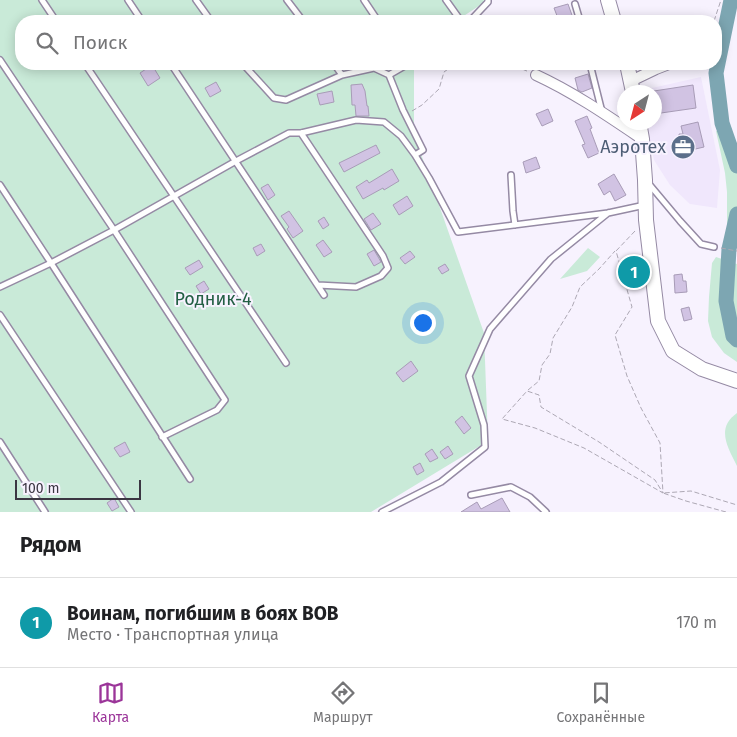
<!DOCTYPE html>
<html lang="ru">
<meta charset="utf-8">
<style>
:root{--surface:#fff;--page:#f6f6f6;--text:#202124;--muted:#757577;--line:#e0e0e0;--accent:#9b3599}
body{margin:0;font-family:"Fira Sans",sans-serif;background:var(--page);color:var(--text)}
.compass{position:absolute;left:617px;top:85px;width:45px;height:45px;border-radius:50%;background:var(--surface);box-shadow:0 2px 12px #0003;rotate:216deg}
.scale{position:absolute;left:15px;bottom:12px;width:126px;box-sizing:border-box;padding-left:5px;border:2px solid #3b3642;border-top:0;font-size:14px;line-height:18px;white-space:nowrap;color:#3b3642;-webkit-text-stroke:4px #f7f2fe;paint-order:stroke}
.you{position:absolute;left:422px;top:322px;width:18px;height:18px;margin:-12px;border:4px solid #fff;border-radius:50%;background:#1a73e8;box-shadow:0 0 0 8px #1a73e833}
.badge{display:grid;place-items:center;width:32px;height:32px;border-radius:50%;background:var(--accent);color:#fff;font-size:16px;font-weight:700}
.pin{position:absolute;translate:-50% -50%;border:2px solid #fff;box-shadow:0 1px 5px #0006}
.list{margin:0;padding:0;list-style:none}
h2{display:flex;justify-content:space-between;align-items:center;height:65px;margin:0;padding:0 20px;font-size:21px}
h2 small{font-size:16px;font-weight:400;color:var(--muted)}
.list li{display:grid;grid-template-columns:32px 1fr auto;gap:15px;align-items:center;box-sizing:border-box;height:90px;padding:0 20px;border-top:1px solid var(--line)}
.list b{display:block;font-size:19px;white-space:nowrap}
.list p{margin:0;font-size:16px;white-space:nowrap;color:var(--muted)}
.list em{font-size:16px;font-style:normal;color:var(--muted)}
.icon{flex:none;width:28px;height:28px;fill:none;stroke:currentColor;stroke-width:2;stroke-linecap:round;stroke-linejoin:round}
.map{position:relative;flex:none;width:737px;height:512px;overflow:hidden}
.search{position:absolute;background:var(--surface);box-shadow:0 2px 12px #0003;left:15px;right:15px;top:15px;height:55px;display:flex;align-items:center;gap:12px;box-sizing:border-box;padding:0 18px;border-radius:20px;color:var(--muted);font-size:19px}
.sheet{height:155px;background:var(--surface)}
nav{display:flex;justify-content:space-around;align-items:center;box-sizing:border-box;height:70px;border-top:1px solid var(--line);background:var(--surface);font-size:14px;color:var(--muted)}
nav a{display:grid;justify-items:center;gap:2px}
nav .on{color:var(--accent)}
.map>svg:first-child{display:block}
</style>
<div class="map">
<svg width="737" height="512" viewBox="0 0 737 512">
<rect width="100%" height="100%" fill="#f7f2fe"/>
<path fill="#f0e7fc" d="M701,77L720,170L717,208L690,204L670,185L654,160L648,133L647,123L654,122V92H643V90Z"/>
<path fill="#c9ead8" d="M0,0H488L456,21H21V64H414V134L484,333L488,441L371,512H0Z
M716,131H725L737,143V226L733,231L727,225V192L725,173Z
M588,248L600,257L587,271L560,279Z
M716,257L737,264V362L724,353L712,337L708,321L709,297L712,263Z
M737,413V466C727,446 716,428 737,413Z"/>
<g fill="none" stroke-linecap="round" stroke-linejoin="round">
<path stroke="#7da6b2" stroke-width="15" d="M731,0L716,73L722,123L737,166
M737,214L729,249L726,301L733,336L737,340"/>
</g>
<path fill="#d1c3e3" stroke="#a89cb7" d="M568,4L573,18L562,21H559L554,8Z
M152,65L160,78L148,86L140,73Z
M588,74L592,88L582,92L578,90L575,78Z
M216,82L221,91L210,97L205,88Z
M362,84L365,91L367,106H368L369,116H356L355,105H352L351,85Z
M693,85L696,108L654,114V91Z
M332,91L334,102L320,105L317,94Z
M548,109L553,121L542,126L536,114Z
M587,116L592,128L590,129L599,153L588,158L582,145L585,144L575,121Z
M698,122L704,147L687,151L685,143L681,144L680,141L679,134H683L681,126Z
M376,145L380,153L344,172L339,163Z
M536,157L540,168L526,173L523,162Z
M392,169L399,181L384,190L383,188L363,199L356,187L367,180L369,183Z
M614,174L626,195L615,201L610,191L604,195L598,184Z
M268,184L275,195L268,200L261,188Z
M407,196L413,206L399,215L393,205Z
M289,211L303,231L293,238L287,229L289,227L281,216Z
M373,213L381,224L371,230L364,219Z
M324,217L329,225L323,229L318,221Z
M323,240L332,252L324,257L316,245Z
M261,244L265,251L257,256L253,248Z
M374,250L381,262L374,266L367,254Z
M410,251L415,257L405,264L400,258Z
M199,260L203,267L190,275L185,268Z
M445,264L449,270L442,274L438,268Z
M682,274L683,281H686L687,292L675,293L674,275Z
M204,281L209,289L201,294L196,286Z
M689,307L692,319L684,321L681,309Z
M411,361L418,371L403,382L396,373Z
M462,416L471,428L464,434L455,422Z
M125,442L130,452L120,457L114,448Z
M448,446L453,454L445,459L440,452Z
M432,449L438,458L430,462L425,454Z
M420,463L424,471L417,475L413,467Z
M114,498L119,507L112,511L107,503Z
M502,498L510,512H461L477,502L481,509Z"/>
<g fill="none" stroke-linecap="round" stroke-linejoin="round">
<defs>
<path id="lane" d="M42,0L56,21
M128,0L142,21
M196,0L211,21
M287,0L303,21
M364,0L378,21
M446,0L461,21
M575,4L580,21
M470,21L488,2V0
M0,60L114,230L225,400L217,410L162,437
M85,64L286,363
M171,64L324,295
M243,64L274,98L286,100L342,75L374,68L389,75L403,110L423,150L415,155
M334,64L342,75
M590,64L602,112
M389,75L408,64
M301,133L383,256L388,268L381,276L356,287L318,285
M511,175L513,211L515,225
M649,184L680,221L701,244L714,247
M0,185L51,263L190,479
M0,287L51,263L114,230L236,161L289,133H301L356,120L384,122L401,136L415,155L429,178L458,232L608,213L645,205
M0,315L131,512
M0,442L45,512
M471,495L511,487L530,497L546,512
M382,512L441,482L485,447L484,425L469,376L490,329L551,259L608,213"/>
<path id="street" d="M536,75C573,92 608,116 642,139
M631,81L656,69L669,64"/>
<path id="secondary" d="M608,0L614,21
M627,64L633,92
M639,122L642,139L645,180L646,220L658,321L673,351L702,369L737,381"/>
</defs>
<use href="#lane" stroke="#958aa4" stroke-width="8"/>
<use href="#street" stroke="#958aa4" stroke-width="12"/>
<use href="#secondary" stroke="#958aa4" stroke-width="16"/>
<path stroke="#ada8b4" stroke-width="1" stroke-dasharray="5 2.5" stroke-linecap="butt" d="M714,21L721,0
M494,64L519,68L527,71
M414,65L428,64
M412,111L422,105L439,89L444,72L455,64
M635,231L616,251L632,307L615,335L627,376L641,408L660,443L663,493L584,448L535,428L502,419L527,391L539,395L541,407L599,442L655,480L663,493
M721,248L737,251
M528,390L539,381L542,365L550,354L553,338L572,307L580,287L599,269L615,251
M726,512L686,501L663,493L691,491L737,505"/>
<use href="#lane" stroke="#fff" stroke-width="5"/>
<use href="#street" stroke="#fff" stroke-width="10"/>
<use href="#secondary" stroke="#fff" stroke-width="14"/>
</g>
<defs>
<symbol id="office-disc" viewBox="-11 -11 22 22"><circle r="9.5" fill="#5c6f8a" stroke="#f7f2fe"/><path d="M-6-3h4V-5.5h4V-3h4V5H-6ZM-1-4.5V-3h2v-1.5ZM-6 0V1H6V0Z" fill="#fff"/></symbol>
</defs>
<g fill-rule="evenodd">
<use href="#office-disc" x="669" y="133" width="28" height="28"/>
</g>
<g text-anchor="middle" stroke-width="4" stroke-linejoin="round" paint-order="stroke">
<g font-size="18" fill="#4e5e75" stroke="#f7f2fe" text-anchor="end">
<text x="666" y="153">Аэротех</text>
</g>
<g font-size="18" fill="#235f44" stroke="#f7f2fe">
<text x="213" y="305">Родник-4</text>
</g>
</g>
</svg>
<svg class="compass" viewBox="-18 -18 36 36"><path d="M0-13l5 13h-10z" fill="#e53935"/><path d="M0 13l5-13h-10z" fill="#757577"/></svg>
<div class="scale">100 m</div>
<div class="you"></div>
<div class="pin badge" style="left:634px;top:272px;background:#0f9aa8">1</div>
<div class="search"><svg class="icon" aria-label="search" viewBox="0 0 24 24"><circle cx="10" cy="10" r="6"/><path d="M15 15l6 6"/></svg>Поиск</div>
</div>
<section class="sheet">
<h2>Рядом<small></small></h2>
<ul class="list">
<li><span class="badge" style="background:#0f9aa8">1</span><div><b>Воинам, погибшим в боях ВОВ</b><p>Место · Транспортная улица</p></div><em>170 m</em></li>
</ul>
</section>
<nav>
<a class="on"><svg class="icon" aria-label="map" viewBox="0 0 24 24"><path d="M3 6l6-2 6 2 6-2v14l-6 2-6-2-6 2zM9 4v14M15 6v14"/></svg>Карта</a>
<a><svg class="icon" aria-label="directions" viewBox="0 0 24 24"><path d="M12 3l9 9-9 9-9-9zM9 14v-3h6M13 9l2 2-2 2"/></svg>Маршрут</a>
<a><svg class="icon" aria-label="saved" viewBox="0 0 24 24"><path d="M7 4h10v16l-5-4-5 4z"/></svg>Сохранённые</a>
</nav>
